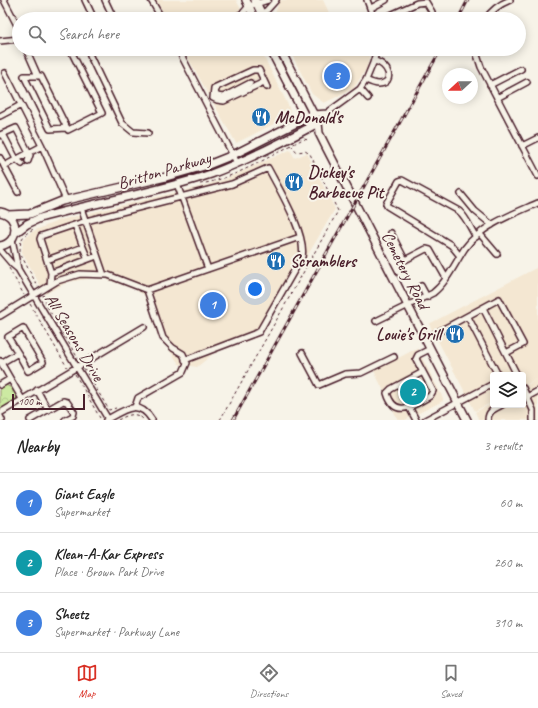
<!DOCTYPE html>
<meta charset="utf-8">
<style>
:root{--surface:#fff;--page:#f2f2f2;--text:#222;--muted:#767676;--line:#e0e0e0;--accent:#d93025}
body{margin:0;font-family:Caveat,sans-serif;background:var(--page);color:var(--text)}
.controls{position:absolute;right:12px;bottom:12px;display:grid;overflow:hidden;border-radius:4px;box-shadow:0 2px 10px #0003}
.controls button{width:36px;height:36px;display:grid;place-items:center;padding:0;border:0;border-bottom:1px solid var(--line);background:var(--surface);color:var(--text);font:20px sans-serif}
.compass{position:absolute;left:442px;top:68px;width:36px;height:36px;border-radius:50%;background:var(--surface);box-shadow:0 2px 10px #0003;rotate:249deg}
.scale{position:absolute;left:12px;bottom:10px;width:73px;box-sizing:border-box;padding-left:4px;border:2px solid #4a1f2b;border-top:0;font-size:11px;line-height:14px;white-space:nowrap;color:#4a1f2b;-webkit-text-stroke:3px #f7f3e8;paint-order:stroke}
.you{position:absolute;left:255px;top:289px;width:14px;height:14px;margin:-10px;border:3px solid #fff;border-radius:50%;background:#1a73e8;box-shadow:0 0 0 6px #1a73e833}
.badge{display:grid;place-items:center;width:26px;height:26px;border-radius:50%;background:var(--accent);color:#fff;font-size:13px;font-weight:700}
.pin{position:absolute;translate:-50% -50%;border:2px solid #fff;box-shadow:0 1px 4px #0006}
.list{margin:0;padding:0;list-style:none}
h2{display:flex;justify-content:space-between;align-items:center;height:52px;margin:0;padding:0 16px;font-size:17px}
h2 small{font-size:13px;font-weight:400;color:var(--muted)}
.list li{display:grid;grid-template-columns:26px 1fr auto;gap:12px;align-items:center;box-sizing:border-box;height:60px;padding:0 16px;border-top:1px solid var(--line)}
.list b{display:block;font-size:15px;white-space:nowrap}
.list p{margin:0;font-size:13px;white-space:nowrap;color:var(--muted)}
.list em{font-size:13px;font-style:normal;color:var(--muted)}
.icon{flex:none;width:22px;height:22px;fill:none;stroke:currentColor;stroke-width:2;stroke-linecap:round;stroke-linejoin:round}
.map{position:relative;flex:none;width:538px;height:420px;overflow:hidden}
.search{position:absolute;background:var(--surface);box-shadow:0 2px 10px #0003;left:12px;right:12px;top:12px;height:44px;display:flex;align-items:center;gap:10px;box-sizing:border-box;padding:0 14px;border-radius:22px;color:var(--muted);font-size:15px}
.sheet{height:232px;background:var(--surface)}
nav{display:flex;justify-content:space-around;align-items:center;box-sizing:border-box;height:56px;border-top:1px solid var(--line);background:var(--surface);font-size:11px;color:var(--muted)}
nav a{display:grid;justify-items:center;gap:2px}
nav .on{color:var(--accent)}
.map>svg:first-child{display:block}
</style>
<div class="map">
<svg width="538" height="420" viewBox="0 0 538 420">
<defs>
<pattern id="forest-crowns" width="20" height="18" patternUnits="userSpaceOnUse"><rect width="20" height="18" fill="#cceaa2"/><path d="M2 6a3 3 0 1 1 6 0M12 15a3 3 0 1 1 6 0" fill="none" stroke="#b1c88c"/></pattern>
</defs>
<rect width="100%" height="100%" fill="#f7f3e8"/>
<filter id="ink" filterUnits="userSpaceOnUse"><feTurbulence type="fractalNoise" baseFrequency=".025" numOctaves="2"/><feDisplacementMap in="SourceGraphic" scale="8" xChannelSelector="R" yChannelSelector="G"/><feConvolveMatrix kernelMatrix="1 2 1 2 8 2 1 2 1" color-interpolation-filters="sRGB"/></filter>
<g filter="url(#ink)">
<path fill="#f4e7d2" d="M156,0H236L246,19H167Z
M276,0H323L332,19H274L278,4Z
M183,49H260L289,107L290,116L236,143Z
M289,49H371L367,68L353,89L324,103L312,94Z
M290,150L295,158L307,153L335,209L260,336L214,353L197,367L179,364L161,338L144,295L134,289L106,279L93,278L68,282L45,294L22,252L23,240L31,232L60,220L203,186L225,179Z
M538,267V379L523,386V375H493V402L475,411L429,324Z
M417,348L443,398V401L405,420H398L374,371Z
M538,379V420H479L475,412L493,403V405H523V387Z"/>
<path fill="url(#forest-crowns)" stroke="#8b8466" d="M6,385L12,388L17,397L16,399L1,409L0,408V388Z"/>
<g fill="none" stroke-linecap="round" stroke-linejoin="round">
<path stroke="#d4c9c2" stroke-width="5" stroke-dasharray="5 2.5" stroke-linecap="butt" d="M250,83L258,80"/>
<defs>
<path id="minor" d="M4,0L19,29
M85,0L94,19
M105,0L114,19
M151,0L162,19
M367,0L374,19
M371,8L386,0
M233,19L243,13L249,6L268,0
M253,19L267,10L276,0
M382,19L417,3L426,2L432,12L429,19
M486,19C492,9 500,4 510,0
M0,41L19,39
M26,49L38,76
M89,49L90,56L122,123L133,132L148,133
M178,49L237,163
M477,49V55L481,67L538,176
M5,73L42,146L66,200
M366,80C370,82 374,84 379,84C396,83 388,63 374,61
M490,85L521,69
M360,89L368,98
M216,90L215,92L217,96L223,97L250,83
M213,98L214,88L253,70H259L267,87
M213,98L217,100L224,101L264,82
M497,98L527,82
M314,114L327,113
M0,116L21,105
M318,123L327,113L360,89L366,80L373,63L377,49
M67,128L50,129L24,76H41L68,130L102,113L70,49
M3,134L16,159L22,164
M0,135L16,128L30,155L28,161
M522,146L538,138
M0,158L4,166
M177,184L208,269
M18,192L4,166L42,146
M461,194L475,211L492,225
M81,208L104,275
M391,233L405,260L426,249L430,250L446,278
M480,234L497,254
M12,239L18,269
M83,247L88,259
M0,250L12,264L18,269L108,419
M460,256L451,245L387,206L386,204L399,181L402,180L459,211C467,218 470,228 476,237
M47,260L83,247L75,225
M51,273L97,256
M50,285L51,273L40,239L41,236L86,221L232,184L268,168C279,189 307,235 302,257L259,332L185,360
M421,286L427,297
M483,308L517,375
M0,316L57,281L80,274L108,275L147,290L300,237
M468,317L498,375
M376,321L433,293C447,282 455,263 465,248C482,225 513,214 538,203
M425,339L499,299L523,344L506,353
M302,353L319,385L345,374L361,373L394,357
M0,361L22,399
M1,363L18,353L28,371L43,362L23,328L8,337L18,353
M423,372L391,389L387,393C395,420 414,405 430,396L433,391L416,359L418,355L430,349
M0,385L10,379
M523,388L533,410V420
M37,390L48,410
M527,397L538,391
M135,407L138,398L183,372L187,363L183,354L173,348L163,338L147,290
M409,407L416,420
M0,413L144,327
M0,416L2,420
M30,420L63,401L67,402L74,412L73,416L65,420
M106,420C124,410 138,398 152,420
M425,420L493,384
M488,420C488,411 494,409 502,405"/>
<path id="major" d="M246,0L255,19
M255,0L264,19
M270,49L308,122
M280,49L318,123L319,133L327,149L467,420
M0,212C20,215 20,243 0,246
M8,215L30,214L62,201L166,177L208,165L233,155L314,114
M15,233L27,224L40,218C96,202 155,193 211,174C248,160 283,142 318,123"/>
</defs>
<use href="#minor" stroke="#4a1f2b" stroke-width="8"/>
<use href="#major" stroke="#4a1f2b" stroke-width="10"/>
<path stroke="#4a1f2b" stroke-width="1" stroke-dasharray="3 3" stroke-linecap="butt" d="M200,184C234,179 272,155 303,139L309,140
M20,251C20,238 23,235 35,228
M21,255L38,287
M9,268L24,295
M43,295L49,310L79,360
M30,304L67,367
M84,368L109,410L116,408
M75,374L100,418
M118,420C127,415 136,411 144,420
M220,420L338,211L310,154L305,151L297,152L292,146"/>
<use href="#minor" stroke="#f7f3e8" stroke-width="5"/>
<use href="#major" stroke="#f7f3e8" stroke-width="7"/>
<defs>
<path id="rail" d="M458,19L468,0
M233,420L441,49"/>
</defs>
<use href="#rail" stroke="#4a1f2b" stroke-width="3"/>
<use href="#rail" stroke="#f7f3e8" stroke-width="1.5" stroke-dasharray="4.5" stroke-linecap="butt"/>
</g>
</g>
<defs>
<symbol id="restaurant-disc" viewBox="-11 -11 22 22"><circle r="9.5" fill="#1f6fb2" stroke="#f7f3e8"/><path d="M-5-6h1v4h1v-4h1v4h1v-4h1v5L-1.5 .5V6h-2V.5L-5-1ZM5-6V6H3V1.5H1.5Q1.5-4 5-6Z" fill="#fff"/></symbol>
</defs>
<g fill-rule="evenodd">
<use href="#restaurant-disc" x="250" y="106" width="22" height="22"/>
<use href="#restaurant-disc" x="283" y="171" width="22" height="22"/>
<use href="#restaurant-disc" x="265" y="250" width="22" height="22"/>
<use href="#restaurant-disc" x="444" y="323" width="22" height="22"/>
</g>
<g text-anchor="middle" stroke-width="4" stroke-linejoin="round" paint-order="stroke">
<g font-size="17" font-weight="bold" fill="#4a1f2b" stroke="#f7f3e8" text-anchor="start">
<text x="275" y="123">McDonald's</text>
<text x="308" y="178">Dickey's<tspan x="308" dy="20">Barbecue Pit</tspan></text>
<text x="290" y="267">Scramblers</text>
<text x="441" y="340" text-anchor="end">Louie's Grill</text>
</g>
<g font-size="17" fill="#4a1f2b" stroke="#f7f3e8">
<text transform="translate(164 170) rotate(-16)" y="6">Britton Parkway</text>
<text transform="translate(406 270) rotate(63)" y="6">Cemetery Road</text>
<text transform="translate(75 337) rotate(59)" y="6">All Seasons Drive</text>
</g>
</g>
</svg>
<div class="controls">
<button><svg class="icon" aria-label="layers" viewBox="0 0 24 24"><path d="M12 4l9 5-9 5-9-5zM3 14l9 5 9-5"/></svg></button>
</div>
<svg class="compass" viewBox="-18 -18 36 36"><path d="M0-13l5 13h-10z" fill="#e53935"/><path d="M0 13l5-13h-10z" fill="#767676"/></svg>
<div class="scale">100 m</div>
<div class="you"></div>
<div class="pin badge" style="left:213px;top:305px;background:#3f7fe0">1</div>
<div class="pin badge" style="left:413px;top:392px;background:#0f9aa8">2</div>
<div class="pin badge" style="left:337px;top:76px;background:#3f7fe0">3</div>
<div class="search"><svg class="icon" aria-label="search" viewBox="0 0 24 24"><circle cx="10" cy="10" r="6"/><path d="M15 15l6 6"/></svg>Search here</div>
</div>
<section class="sheet">
<h2>Nearby<small>3 results</small></h2>
<ul class="list">
<li><span class="badge" style="background:#3f7fe0">1</span><div><b>Giant Eagle</b><p>Supermarket</p></div><em>60 m</em></li>
<li><span class="badge" style="background:#0f9aa8">2</span><div><b>Klean-A-Kar Express</b><p>Place · Brown Park Drive</p></div><em>260 m</em></li>
<li><span class="badge" style="background:#3f7fe0">3</span><div><b>Sheetz</b><p>Supermarket · Parkway Lane</p></div><em>310 m</em></li>
</ul>
</section>
<nav>
<a class="on"><svg class="icon" aria-label="map" viewBox="0 0 24 24"><path d="M3 6l6-2 6 2 6-2v14l-6 2-6-2-6 2zM9 4v14M15 6v14"/></svg>Map</a>
<a><svg class="icon" aria-label="directions" viewBox="0 0 24 24"><path d="M12 3l9 9-9 9-9-9zM9 14v-3h6M13 9l2 2-2 2"/></svg>Directions</a>
<a><svg class="icon" aria-label="saved" viewBox="0 0 24 24"><path d="M7 4h10v16l-5-4-5 4z"/></svg>Saved</a>
</nav>
